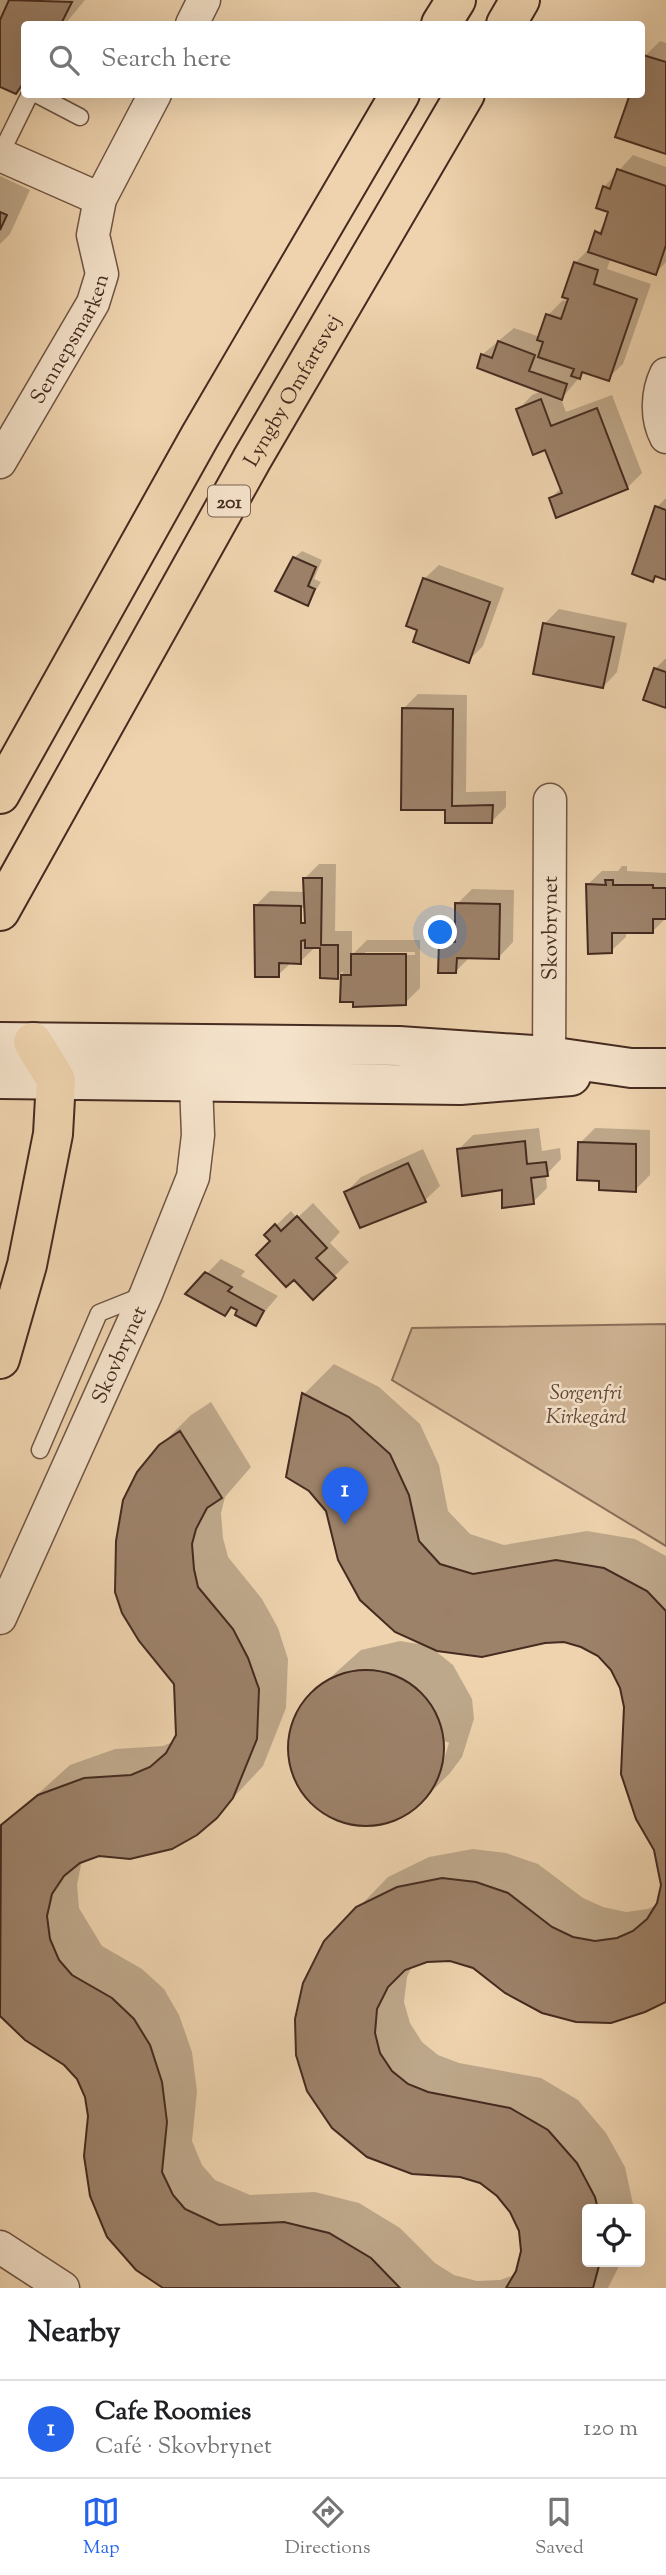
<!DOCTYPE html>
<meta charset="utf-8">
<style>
:root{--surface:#fff;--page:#f6f6f6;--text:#202124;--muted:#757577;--line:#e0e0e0;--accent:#2563eb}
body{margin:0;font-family:"Sorts Mill Goudy",serif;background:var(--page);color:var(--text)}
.controls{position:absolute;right:21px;bottom:21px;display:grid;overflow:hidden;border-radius:7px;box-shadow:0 7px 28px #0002}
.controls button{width:63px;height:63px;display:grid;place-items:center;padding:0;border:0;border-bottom:2px solid var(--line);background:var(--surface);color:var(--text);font:35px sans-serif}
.you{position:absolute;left:441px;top:933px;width:24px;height:24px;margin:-18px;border:5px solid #fff;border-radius:50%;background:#1a73e8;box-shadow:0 0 0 10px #1a73e833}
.badge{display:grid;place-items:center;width:46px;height:46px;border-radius:50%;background:var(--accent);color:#fff;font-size:23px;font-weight:700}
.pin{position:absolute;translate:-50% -58px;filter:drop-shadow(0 2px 4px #0008)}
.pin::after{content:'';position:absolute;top:37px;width:24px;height:21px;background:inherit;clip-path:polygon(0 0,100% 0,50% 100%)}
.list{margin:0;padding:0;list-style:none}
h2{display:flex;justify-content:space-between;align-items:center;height:91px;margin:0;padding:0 28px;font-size:30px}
h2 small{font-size:23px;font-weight:400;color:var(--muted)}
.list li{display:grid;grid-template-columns:46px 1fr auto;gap:21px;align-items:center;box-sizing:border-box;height:98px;padding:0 28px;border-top:2px solid var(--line)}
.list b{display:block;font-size:26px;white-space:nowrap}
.list p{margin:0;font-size:23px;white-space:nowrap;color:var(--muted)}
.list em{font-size:23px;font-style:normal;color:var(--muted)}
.icon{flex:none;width:38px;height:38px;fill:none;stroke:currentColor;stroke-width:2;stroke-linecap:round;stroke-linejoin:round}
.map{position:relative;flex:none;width:666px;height:2288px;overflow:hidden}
.search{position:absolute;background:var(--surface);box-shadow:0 7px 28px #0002;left:21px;right:21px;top:21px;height:77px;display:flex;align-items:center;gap:18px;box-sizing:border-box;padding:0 24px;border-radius:7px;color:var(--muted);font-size:26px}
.sheet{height:189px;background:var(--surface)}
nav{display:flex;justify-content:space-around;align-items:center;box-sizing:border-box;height:98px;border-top:2px solid var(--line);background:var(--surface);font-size:19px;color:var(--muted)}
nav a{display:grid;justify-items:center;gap:4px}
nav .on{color:var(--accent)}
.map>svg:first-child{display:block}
</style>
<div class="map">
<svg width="666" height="2288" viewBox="0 0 666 2288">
<rect width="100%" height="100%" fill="#eed3ae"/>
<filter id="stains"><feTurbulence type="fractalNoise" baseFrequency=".00286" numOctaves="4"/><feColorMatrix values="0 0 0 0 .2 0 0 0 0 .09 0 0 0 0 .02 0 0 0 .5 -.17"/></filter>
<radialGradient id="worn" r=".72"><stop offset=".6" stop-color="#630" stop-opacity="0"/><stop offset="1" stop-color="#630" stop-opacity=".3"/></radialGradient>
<path fill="#d1b696" stroke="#8b705b" stroke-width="2" d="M666,1324V1546L392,1380L412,1328Z"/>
<path fill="#0003" fill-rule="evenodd" d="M0,0H85L65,24H24V83L15,92L0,85Z
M660,41L666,43V153L642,94V66L645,56Z
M633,155L666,167V262L656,273L611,258L607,269L651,284L623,364L608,378L585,371L561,399L566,412L612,395L642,473L627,488L551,498L561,488L546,448L518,410L532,395L542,391L479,367L483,354L514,328L540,337L548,315L563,300L569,302L575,263L590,248L611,211L604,187Z
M0,176L30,190L10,234L0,244Z
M666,498V578L657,575L652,580L657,507Z
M302,551L322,560L314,579L321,582L307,604L294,558Z
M439,565L504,588L483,646L468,661L420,629L424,579Z
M559,609L627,623L617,672L603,687L544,624Z
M666,658V706L655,669Z
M418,694L467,695L466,792L506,791V807L492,821L447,809L403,709Z
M319,864H336L335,931H352V955L367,940H420V988L405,1003L342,1000L343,971L337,977L322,946L315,947L300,962H292L278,975L255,906L270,891L304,892V879ZM299,908H307V924L299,925ZM365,952H415V955H365Z
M622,866H627V871L666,873V918L652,932H626V937L611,951L587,885L602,871H618Z
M472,889L514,890L513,942L499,957H470L456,971L440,942L457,928V904Z
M539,1128L542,1151L560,1148L561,1159L546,1175L547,1188L533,1202L503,1188L458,1150L473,1135Z
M595,1128L650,1130V1175L635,1190L600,1180L580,1143Z
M423,1149L440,1186L425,1200L396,1214L346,1192L361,1177Z
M313,1203L340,1232L330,1243L349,1262L313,1297L266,1235L291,1211L297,1218Z
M221,1259L245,1271L241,1276L278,1296L255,1323L233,1306L224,1314L188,1293Z
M334,1364L379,1387L420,1424L439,1465L448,1511L470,1534L504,1545L587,1531L635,1539L666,1556V2000L473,1966L450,1959L426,1960L412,1966L407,1977L404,2002L410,2023L422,2042L438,2055L459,2063L541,2078L578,2100L606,2133L625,2167L633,2204V2209H587V2262H621L608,2288H166L89,2116L87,2097L78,2078L49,2052L27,2039L0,2013L2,1826L70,1765L115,1749L163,1746L175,1741L178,1735L160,1446L191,1415L211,1402L251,1467L225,1497L221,1513L223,1538L228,1557L262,1599L278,1628L288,1659L286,1708L263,1766L216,1816L82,1860L77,1885L79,1908L102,1946L142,1969L164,1989L179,2015L192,2052L197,2091L192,2141L202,2165L215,2180L250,2195L315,2192L359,2203L400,2228L435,2263L454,2275L477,2281L500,2280L517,2274L522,2252L520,2231L512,2211L499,2194L481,2182L368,2155L358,1908L388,1877L429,1857L473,1849L506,1853L538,1864L583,1898L603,1907L626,1912L648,1909L658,1904L663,1885L622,1687L613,1669L599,1654L582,1645L564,1640L433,1649L453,1665L472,1699L474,1719L462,1757L450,1773L419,1804L384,1822L364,1824L344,1821L326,1813L311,1801L299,1784L292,1765L290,1746L293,1726L301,1708L314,1692L361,1650L400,1641L425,1645L328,1510L310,1489L288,1476L304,1394ZM445,1741L449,1743L436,1784H432Z"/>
<path fill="#9d826a" stroke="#452b20" stroke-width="2" d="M9,0L72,2L61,24H24V82L16,94L0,87V20Z
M643,55L666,62V154L615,137L630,94H642Z
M617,169L666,186V245L656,275L588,252L595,231L601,234L608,212L596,208L603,186L610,189Z
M0,212L7,215L0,230Z
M574,262L598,270L594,284L637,299L609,381L582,372L580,379L571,376L574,369L538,357L543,342L537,340L546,314L561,319L568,299L562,297Z
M498,341L535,355L529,371L567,384L562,400L477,368L481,354L492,358Z
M541,399L551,426L597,408L628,489L556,518L549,498L562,493L545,450L533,455L516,409Z
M655,506L666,510V580L655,576L653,582L632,574Z
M293,557L316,567L308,586L315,589L308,606L275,591Z
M423,578L490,602L469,663L413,642L417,630L406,626Z
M543,623L614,637L603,688L533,674Z
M654,668L666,672V708L643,700Z
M402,708L453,709L452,806L493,805L492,823H445V810H401Z
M303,878H322L321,945H338V979L320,978V948H305V940L301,941V964L279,963V977H255L254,905L301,906V923H305Z
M605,880H613V885H653V888H666V919H653V933H612V953L588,954L586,884L606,885Z
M455,903L500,904L499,959L457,958L456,973H438L439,942H455Z
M351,954H406V1005L353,1007V1002H340L341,975H351Z
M525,1141L527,1164L546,1162L548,1176L531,1178L534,1204L502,1208V1190L462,1196L457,1149Z
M578,1142L636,1144V1192L599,1190V1181L577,1180Z
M408,1163L426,1202L360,1228L344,1192Z
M297,1216L327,1248L316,1258L336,1278L313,1300L294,1280L286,1287L256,1255L270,1241L264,1235L275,1224L281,1231Z
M205,1272L232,1287L228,1291L264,1311L256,1326L235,1315L237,1310L231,1307L225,1316L185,1294Z
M302,1393L349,1417L390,1454L409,1495L419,1541L440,1564L473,1574L556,1560L604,1568L647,1591L666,1611V2002L645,2012L611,2023L576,2022L542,2013L505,1993L473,1968L450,1961L427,1962L405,1970L388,1987L377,2009L375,2033L380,2053L392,2071L408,2084L428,2092L510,2108L548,2130L577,2163L595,2197L598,2209H587V2262H600L593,2288H506L516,2271L521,2251L519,2231L510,2212L497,2196L480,2183L460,2177L412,2174L367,2157L332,2128L307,2091L296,2055L295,2019L303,1983L324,1941L356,1907L397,1887L442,1878L476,1882L508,1893L552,1927L573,1937L595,1941L617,1938L633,1931L647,1919L657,1903L661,1885L654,1850L636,1819L621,1774L624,1707L620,1688L611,1670L598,1656L581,1647L564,1642L545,1643L482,1657L437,1651L395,1632L360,1600L338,1560L326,1511L309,1491L286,1477Z
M180,1431L222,1498L207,1508L196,1529L192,1544L194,1569L198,1587L233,1629L248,1658L259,1689L257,1739L233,1798L217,1818L197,1835L172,1849L130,1859L99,1856L80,1863L64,1876L52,1894L47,1916L50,1939L59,1960L72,1975L112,1998L134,2019L150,2045L162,2082L167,2122L162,2172L173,2195L185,2209L219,2225L284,2222L329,2233L371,2258L400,2288H163L136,2270L107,2237L90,2196L84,2156L88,2116L85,2097L77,2079L64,2065L25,2040L0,2016L1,1825L38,1795L84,1778L131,1775L150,1767L166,1753L176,1735L174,1684L139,1641L122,1613L115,1592L116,1541L123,1500L137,1472L159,1445Z
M288 1748a78 78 0 1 1 156 0a78 78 0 1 1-156 0Z"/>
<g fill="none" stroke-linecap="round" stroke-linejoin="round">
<defs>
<path id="lane" d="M36,94L80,117
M0,155L30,94
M40,1450L99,1313L144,1295"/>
<g id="street">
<path d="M192,24L204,0"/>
<path d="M0,155L100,199"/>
<path d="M666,374C657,393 656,418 666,437"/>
<path id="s1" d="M0,462L93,303L102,274L93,235L100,199L155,94"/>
<path id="s2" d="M549,1078L550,800"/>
<path id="s3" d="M0,1618L146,1294L193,1177L198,1135L195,1058"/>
<path d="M0,2247L63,2288"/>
</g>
<path id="secondary" d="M0,1042L399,1046L548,1056L631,1068H666
M0,1079L460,1085L571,1076"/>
<g id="highway">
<path d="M441,24L456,0"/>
<path d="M506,24L520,0"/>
<path d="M0,794L200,436L400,94"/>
<path id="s4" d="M0,911L252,459L465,94"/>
<path d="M0,1359L27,1265L53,1134L56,1080L33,1042"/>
</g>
</defs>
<use href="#lane" stroke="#6f5544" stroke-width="19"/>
<use href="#street" stroke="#6f5544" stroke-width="35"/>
<use href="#secondary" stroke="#452b20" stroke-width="42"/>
<use href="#highway" stroke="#452b20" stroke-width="42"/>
<use href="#lane" stroke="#f4e2ca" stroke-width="16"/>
<use href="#street" stroke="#f4e2ca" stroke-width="32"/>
<use href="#secondary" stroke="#f4e2ca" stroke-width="38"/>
<use href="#highway" stroke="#eed3ae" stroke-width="38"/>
</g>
<g text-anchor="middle" stroke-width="5" stroke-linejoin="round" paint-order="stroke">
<rect fill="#f4e2ca" stroke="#7a6253" stroke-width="2" x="208" y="485.5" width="42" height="31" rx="5"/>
<g font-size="19" font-weight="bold" fill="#452b20">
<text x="229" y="508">201</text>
</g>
<g font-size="21" fill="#452b20" stroke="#f4e2ca">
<text dy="7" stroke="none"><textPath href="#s1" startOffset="142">Sennepsmarken</textPath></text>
<text dy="7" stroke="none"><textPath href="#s4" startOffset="597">Lyngby Omfartsvej</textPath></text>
<text dy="7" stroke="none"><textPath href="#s2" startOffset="150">Skovbrynet</textPath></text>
<text dy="7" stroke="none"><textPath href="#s3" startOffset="289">Skovbrynet</textPath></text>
</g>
<g font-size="21" font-style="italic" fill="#614738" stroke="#f4e2ca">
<text x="586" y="1399">Sorgenfri<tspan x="586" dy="24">Kirkegård</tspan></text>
</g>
</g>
<rect width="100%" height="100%" filter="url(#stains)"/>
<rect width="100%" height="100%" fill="url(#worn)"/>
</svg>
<div class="controls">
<button><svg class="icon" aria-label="locate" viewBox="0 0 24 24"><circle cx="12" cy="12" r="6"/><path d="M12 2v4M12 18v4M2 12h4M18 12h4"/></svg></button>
</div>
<div class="you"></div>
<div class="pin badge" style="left:345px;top:1525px">1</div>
<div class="search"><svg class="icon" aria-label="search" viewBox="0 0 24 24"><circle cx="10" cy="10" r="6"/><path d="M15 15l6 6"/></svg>Search here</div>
</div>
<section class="sheet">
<h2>Nearby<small></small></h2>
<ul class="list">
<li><span class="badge">1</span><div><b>Cafe Roomies</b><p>Café · Skovbrynet</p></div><em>120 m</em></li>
</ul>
</section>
<nav>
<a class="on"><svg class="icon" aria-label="map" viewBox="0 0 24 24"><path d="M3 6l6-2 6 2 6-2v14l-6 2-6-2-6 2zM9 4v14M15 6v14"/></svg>Map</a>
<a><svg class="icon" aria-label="directions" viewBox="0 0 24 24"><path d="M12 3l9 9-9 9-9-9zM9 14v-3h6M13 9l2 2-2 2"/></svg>Directions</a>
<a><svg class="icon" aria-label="saved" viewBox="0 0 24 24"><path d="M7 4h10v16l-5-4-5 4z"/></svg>Saved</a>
</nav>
